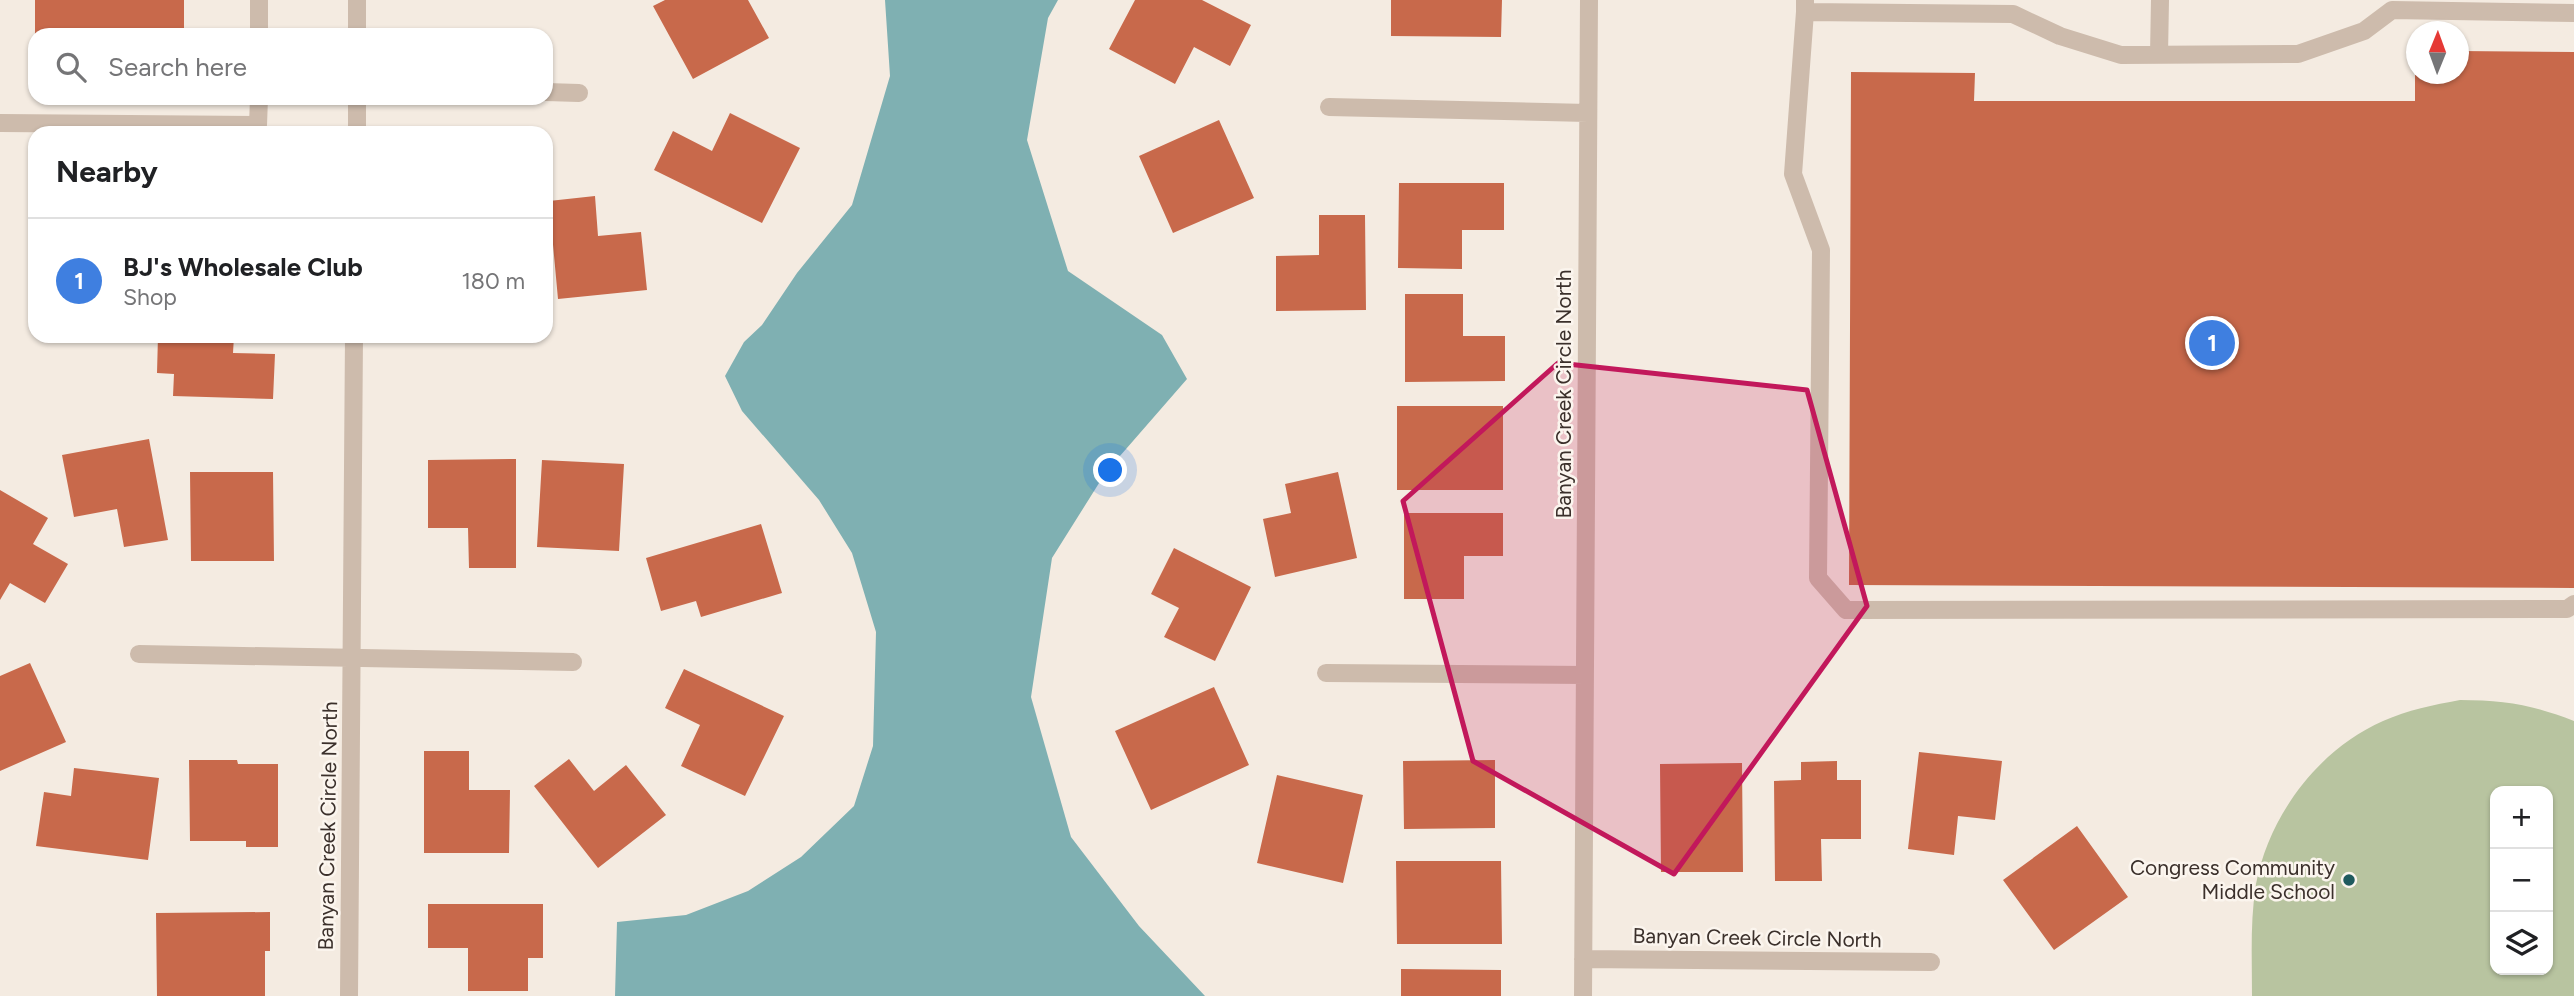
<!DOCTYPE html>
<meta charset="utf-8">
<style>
:root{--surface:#fff;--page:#f2f2f2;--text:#202124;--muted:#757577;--line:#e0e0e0;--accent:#1f5a5e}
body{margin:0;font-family:Figtree,sans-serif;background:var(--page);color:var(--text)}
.controls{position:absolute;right:21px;bottom:21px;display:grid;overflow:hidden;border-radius:14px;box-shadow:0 2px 5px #0004}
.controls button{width:63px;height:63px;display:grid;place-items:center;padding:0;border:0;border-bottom:2px solid var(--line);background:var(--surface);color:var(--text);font:35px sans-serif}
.compass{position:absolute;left:2406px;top:21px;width:63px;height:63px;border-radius:50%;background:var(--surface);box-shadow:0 2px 5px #0004;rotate:1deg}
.you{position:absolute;left:1111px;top:471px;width:24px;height:24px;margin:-18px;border:5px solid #fff;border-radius:50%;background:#1a73e8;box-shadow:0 0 0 10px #1a73e833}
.badge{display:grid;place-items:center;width:46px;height:46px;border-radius:50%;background:var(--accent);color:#fff;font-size:23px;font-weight:700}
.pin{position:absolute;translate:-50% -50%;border:4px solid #fff;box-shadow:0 2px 7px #0006}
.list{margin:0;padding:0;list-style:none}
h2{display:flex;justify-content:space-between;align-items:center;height:91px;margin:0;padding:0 28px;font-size:30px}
h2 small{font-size:23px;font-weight:400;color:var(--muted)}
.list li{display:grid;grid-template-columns:46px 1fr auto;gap:21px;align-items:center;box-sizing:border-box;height:126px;padding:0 28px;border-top:2px solid var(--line)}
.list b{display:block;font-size:26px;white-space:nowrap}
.list p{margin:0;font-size:23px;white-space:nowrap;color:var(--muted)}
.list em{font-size:23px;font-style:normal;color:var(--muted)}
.icon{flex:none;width:38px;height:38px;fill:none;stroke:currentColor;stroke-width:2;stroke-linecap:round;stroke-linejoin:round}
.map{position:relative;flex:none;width:2574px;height:996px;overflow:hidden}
.search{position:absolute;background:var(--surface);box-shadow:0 2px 5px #0004;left:28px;top:28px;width:525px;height:77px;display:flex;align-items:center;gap:18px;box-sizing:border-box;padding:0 24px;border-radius:21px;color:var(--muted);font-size:26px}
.panel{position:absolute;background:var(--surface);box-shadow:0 2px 5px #0004;left:28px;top:126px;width:525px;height:217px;border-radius:21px}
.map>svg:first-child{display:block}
</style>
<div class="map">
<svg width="2574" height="996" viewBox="0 0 2574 996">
<rect width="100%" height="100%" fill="#f4ebe1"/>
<path fill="#b8c4a0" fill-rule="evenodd" d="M2460,700C2504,700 2533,705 2574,721V996H2252C2252,959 2250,921 2256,884C2269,815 2319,749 2383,721C2408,710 2433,705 2460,700ZM2495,791H2548V970H2495Z"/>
<path fill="#7fb0b2" d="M885,0H1058L1048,18L1027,140L1068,271L1162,335L1187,379L1106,472L1052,558L1031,697L1071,837L1139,926L1205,996H615L617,922L686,915L748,891L801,857L854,806L873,746L876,632L852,553L819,500L742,411L725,376L744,342L762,325L797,273L852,205L890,76Z"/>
<path fill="#c8694b" d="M35,0H184V35H35Z
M665,0H748L769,38L693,79L653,6Z
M1135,0H1202L1251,25L1230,66L1194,47L1175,84L1109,49Z
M1391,0H1502L1501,37L1391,36Z
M2458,51L2574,52V588L1849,585L1851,72L1975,73L1974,101H2415V74H2458Z
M730,113L800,148L762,223L654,170L673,131L712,151Z
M1219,120L1254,198L1173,233L1139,156Z
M1399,183H1504V230H1462V269L1398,268Z
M595,196L598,236L641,232L647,290L558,299L549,201Z
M1319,215H1365L1366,310L1276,311V256L1319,255Z
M1405,294H1463V336H1505V381L1405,382Z
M158,336H234L233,353L275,354L273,399L173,396L174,374L157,373Z
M1397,406H1503V490H1397Z
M149,439L168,540L124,547L117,509L74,517L62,455Z
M516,459V568H469L468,528H428V460Z
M542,460L624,464L619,551L537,547Z
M190,472H273L274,561H191Z
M1338,472L1357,558L1275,577L1263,519L1291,513L1285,484Z
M0,490L48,518L33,544L68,564L45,603L10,583L0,600Z
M1404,513H1503V556H1464V599H1404Z
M761,524L782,593L701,617L696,601L661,611L646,558Z
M1174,548L1251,587L1215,661L1164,637L1179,608L1151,594Z
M30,663L66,742L0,771V676Z
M684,669L784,716L745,796L681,766L700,725L665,708Z
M1214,687L1249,765L1151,810L1115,731Z
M424,751H469V790H510L509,853H424Z
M1919,752L2002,761L1995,820L1958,816L1954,855L1908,849Z
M569,759L594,791L626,765L666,815L598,868L534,786Z
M189,760H237L238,764H278V847H246V841H190Z
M1495,760V828L1404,829L1403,761Z
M1837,761V780H1861V839H1821L1822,881H1775L1774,781L1801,780V762Z
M1742,763L1743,872H1661L1660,764Z
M74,768L159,778L148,860L36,846L44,792L71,796Z
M1277,775L1363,795L1343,883L1257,863Z
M2077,826L2128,897L2054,950L2003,880Z
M1396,861H1501L1502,944H1397Z
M428,904H543V958H528V991H468V948H428Z
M270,912V951H265V996H157L156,913Z
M1401,969L1501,970V996H1401Z"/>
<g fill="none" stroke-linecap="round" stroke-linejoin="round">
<path stroke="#cdbbac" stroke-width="18" d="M1805,0V12L2013,14L2060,36L2121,55L2298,54L2364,31L2392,10L2574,13
M1805,12L1793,174L1821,250L1818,578L1846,610L2567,609L2574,604
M259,35V0
M2159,55L2160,0
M0,123L258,125L259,98"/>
<path stroke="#cdbbac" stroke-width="18" d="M357,35V0
M546,92L579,93
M1329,107L1588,113
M357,133V98
M139,654L573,662
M1326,673L1585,675
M1583,959L1931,962
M349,996L354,336
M1583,996L1589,0"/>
</g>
<path fill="#c2185b" fill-opacity="0.2" stroke="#c2185b" stroke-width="5" stroke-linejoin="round" d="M1558,363L1807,390L1867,606L1674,874L1473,761L1403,501Z"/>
<circle fill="#1f5a5e" stroke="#fbf5ee" stroke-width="2.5" cx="2349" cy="880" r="7"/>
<g text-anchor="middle" stroke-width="5" stroke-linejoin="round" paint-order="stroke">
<g font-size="21" fill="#3b302b" stroke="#fbf5ee">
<text transform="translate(1564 394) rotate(-90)" y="7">Banyan Creek Circle North</text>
<text transform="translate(328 826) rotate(-89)" y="7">Banyan Creek Circle North</text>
<text transform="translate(1757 938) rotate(1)" y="7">Banyan Creek Circle North</text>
</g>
<g font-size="21" fill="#3b302b" stroke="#fbf5ee" text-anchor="end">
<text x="2335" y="875">Congress Community<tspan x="2335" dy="24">Middle School</tspan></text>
</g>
</g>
</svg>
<div class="controls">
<button>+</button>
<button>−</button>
<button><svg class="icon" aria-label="layers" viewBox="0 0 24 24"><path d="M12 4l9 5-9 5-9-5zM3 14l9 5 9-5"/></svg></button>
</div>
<svg class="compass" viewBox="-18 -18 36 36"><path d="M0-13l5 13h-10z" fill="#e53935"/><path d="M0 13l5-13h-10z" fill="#757577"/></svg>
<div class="you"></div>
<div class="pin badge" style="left:2212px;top:343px;background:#3f7fe0">1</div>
<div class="search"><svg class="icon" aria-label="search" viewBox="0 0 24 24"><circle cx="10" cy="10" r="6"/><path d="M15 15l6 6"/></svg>Search here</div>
<section class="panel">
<h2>Nearby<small></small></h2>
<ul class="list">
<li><span class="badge" style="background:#3f7fe0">1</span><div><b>BJ's Wholesale Club</b><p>Shop</p></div><em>180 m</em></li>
</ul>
</section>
</div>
